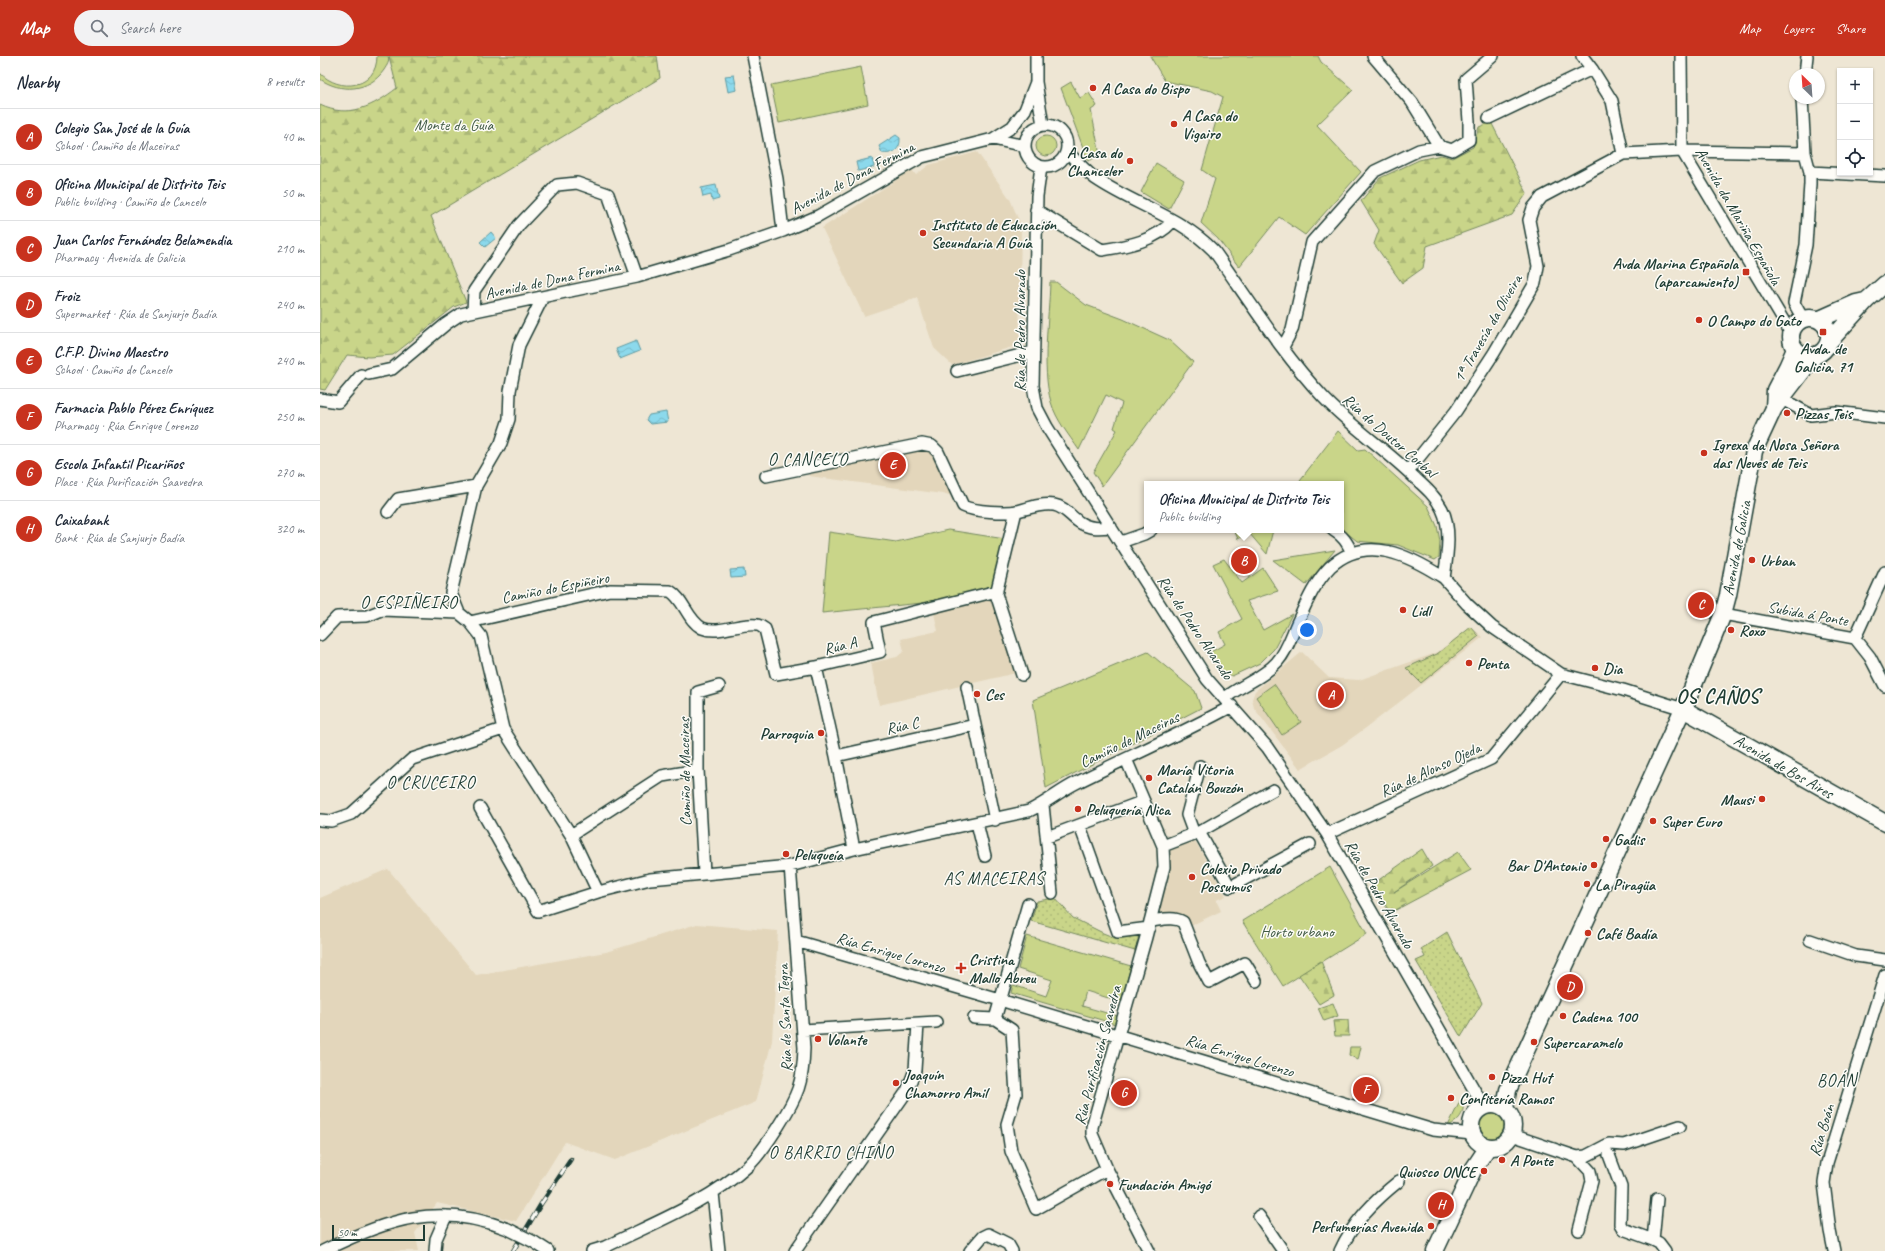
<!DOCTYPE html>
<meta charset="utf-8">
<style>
:root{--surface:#fff;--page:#f2f2f3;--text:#1f2937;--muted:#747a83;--line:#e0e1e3;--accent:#c8321e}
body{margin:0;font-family:Caveat,sans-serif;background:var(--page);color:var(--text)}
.controls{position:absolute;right:12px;top:12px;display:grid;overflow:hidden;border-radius:0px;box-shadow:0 1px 3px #0004}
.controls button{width:36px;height:36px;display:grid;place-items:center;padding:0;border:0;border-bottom:1px solid var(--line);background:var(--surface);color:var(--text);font:20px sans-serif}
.compass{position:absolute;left:1469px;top:12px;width:36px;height:36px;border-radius:50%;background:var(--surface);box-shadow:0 1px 3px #0004;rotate:335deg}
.scale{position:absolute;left:12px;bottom:10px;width:93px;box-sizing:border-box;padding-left:4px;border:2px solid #1f3d34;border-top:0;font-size:11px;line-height:14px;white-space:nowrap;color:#1f3d34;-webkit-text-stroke:3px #fdfcf7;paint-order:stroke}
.you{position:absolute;left:987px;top:574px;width:14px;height:14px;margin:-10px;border:3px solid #fff;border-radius:50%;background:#1a73e8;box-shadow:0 0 0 6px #1a73e833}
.badge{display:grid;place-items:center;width:26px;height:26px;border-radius:50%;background:var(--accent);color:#fff;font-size:13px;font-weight:700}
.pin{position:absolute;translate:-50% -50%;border:2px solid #fff;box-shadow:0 1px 4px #0006}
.popup{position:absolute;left:824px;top:425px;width:200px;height:52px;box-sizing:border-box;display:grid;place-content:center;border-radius:0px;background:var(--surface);filter:drop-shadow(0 1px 3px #0005);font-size:13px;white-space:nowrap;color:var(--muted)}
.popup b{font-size:15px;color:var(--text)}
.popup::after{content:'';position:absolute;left:50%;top:100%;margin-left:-8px;border:8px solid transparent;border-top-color:var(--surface)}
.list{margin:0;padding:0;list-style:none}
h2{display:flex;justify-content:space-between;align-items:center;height:52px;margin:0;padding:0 16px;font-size:17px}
h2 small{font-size:13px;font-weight:400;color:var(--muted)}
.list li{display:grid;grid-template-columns:26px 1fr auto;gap:12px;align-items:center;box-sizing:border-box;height:56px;padding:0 16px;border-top:1px solid var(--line)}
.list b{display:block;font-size:15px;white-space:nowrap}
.list p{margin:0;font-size:13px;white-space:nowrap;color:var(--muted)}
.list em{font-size:13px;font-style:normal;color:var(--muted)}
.icon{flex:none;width:22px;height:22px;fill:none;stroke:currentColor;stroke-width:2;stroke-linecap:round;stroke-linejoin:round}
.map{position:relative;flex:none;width:1565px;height:1195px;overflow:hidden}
header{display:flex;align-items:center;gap:24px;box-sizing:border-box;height:56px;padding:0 20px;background:var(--accent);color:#fff}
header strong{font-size:19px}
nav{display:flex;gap:22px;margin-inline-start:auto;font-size:14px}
.search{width:280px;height:36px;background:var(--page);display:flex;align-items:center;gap:10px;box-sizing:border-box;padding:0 14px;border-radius:22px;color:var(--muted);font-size:15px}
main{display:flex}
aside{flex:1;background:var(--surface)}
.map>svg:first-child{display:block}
</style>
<header>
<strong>Map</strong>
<div class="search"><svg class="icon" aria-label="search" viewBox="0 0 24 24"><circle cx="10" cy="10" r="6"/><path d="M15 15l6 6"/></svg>Search here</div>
<nav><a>Map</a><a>Layers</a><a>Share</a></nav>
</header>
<main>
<aside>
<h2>Nearby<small>8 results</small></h2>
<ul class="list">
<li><span class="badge">A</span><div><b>Colegio San José de la Guía</b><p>School · Camiño de Maceiras</p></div><em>40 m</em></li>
<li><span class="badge">B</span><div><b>Oficina Municipal de Distrito Teis</b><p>Public building · Camiño do Cancelo</p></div><em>50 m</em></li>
<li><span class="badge">C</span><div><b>Juan Carlos Fernández Belamendia</b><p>Pharmacy · Avenida de Galicia</p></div><em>210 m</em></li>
<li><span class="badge">D</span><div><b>Froiz</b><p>Supermarket · Rúa de Sanjurjo Badía</p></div><em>240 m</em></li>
<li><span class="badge">E</span><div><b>C.F.P. Divino Maestro</b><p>School · Camiño do Cancelo</p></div><em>240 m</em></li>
<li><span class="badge">F</span><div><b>Farmacia Pablo Pérez Enríquez</b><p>Pharmacy · Rúa Enrique Lorenzo</p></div><em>250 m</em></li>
<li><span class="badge">G</span><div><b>Escola Infantil Picariños</b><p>Place · Rúa Purificación Saavedra</p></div><em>270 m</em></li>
<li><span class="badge">H</span><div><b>Caixabank</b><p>Bank · Rúa de Sanjurjo Badía</p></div><em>320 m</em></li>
</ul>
</aside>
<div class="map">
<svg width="1565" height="1195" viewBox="0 0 1565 1195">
<defs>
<pattern id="forest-firs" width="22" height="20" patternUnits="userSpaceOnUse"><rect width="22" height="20" fill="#c9d589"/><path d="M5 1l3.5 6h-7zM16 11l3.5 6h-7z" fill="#acb877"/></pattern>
<pattern id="park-dots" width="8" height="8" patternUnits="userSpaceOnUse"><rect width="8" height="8" fill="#c9d589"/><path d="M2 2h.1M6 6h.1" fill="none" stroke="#acb877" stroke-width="1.8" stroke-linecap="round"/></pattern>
<pattern id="water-waves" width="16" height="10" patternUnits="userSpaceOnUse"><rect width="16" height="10" fill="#8cd9ec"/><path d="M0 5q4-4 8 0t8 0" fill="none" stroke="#78bbcb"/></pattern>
</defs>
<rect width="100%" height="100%" fill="#eee6d4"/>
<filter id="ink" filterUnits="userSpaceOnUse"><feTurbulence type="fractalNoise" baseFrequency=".025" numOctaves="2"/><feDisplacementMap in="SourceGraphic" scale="8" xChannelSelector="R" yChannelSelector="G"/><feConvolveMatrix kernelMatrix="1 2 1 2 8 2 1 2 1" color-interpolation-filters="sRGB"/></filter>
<g filter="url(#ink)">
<path fill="#e3d6bb" d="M657,96L690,143L701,170L699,289L632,309L614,292L597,242L544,260L502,172L592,114L596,119L609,109Z
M606,393L611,395L630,430V439L489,420V416Z
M672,540L696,617L559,649L551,607L577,601L584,595L581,583L618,575L613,553Z
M1151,571L1163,581L1050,669L1022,689L980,713L934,652L932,643L935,635L982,596L1009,622L1039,624L1116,597Z
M875,785L906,840L896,844L901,855L870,870L867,861L835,855L842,831L847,832L850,812L849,795Z
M68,813L156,919L286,896L377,868L458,875L452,985L436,1046L295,1104L245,1086L196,1165L117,1147L95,1177L99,1195H0V842Z"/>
<path fill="#c9d589" stroke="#74895e" d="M57,0H68C70,6 67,9 64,14C49,36 20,37 0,23V17C19,37 57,33 57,0Z
M830,0H998L1001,6L1033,34L997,69L1041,116L985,179L959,161L919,211L898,183L881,167L895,123L882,114L903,41L892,35L845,25Z
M541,11L548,48L459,67L451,29Z
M751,26L760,42L769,37L777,50L771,54L780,99L768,105L741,32Z
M716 90a10 10 0 1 1 20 0a10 10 0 1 1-20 0Z
M836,107L864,124L849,153L821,136Z
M730,226H736L766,249L803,263L849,284L873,306L782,430L773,416L797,374L794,372L802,347L786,339L759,394C749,379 736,364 731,346C721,311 729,263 730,226Z
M1018,375L1038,394L1045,393L1108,450L1117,470L1120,485L1119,501L1115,504L1078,489L1037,485L1021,472V428H977Z
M628,474L685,483L672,540L502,557L509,476L576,486Z
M914,474H953L947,498L929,477L918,483Z
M1015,494L986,529L953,504Z
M904,503L922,527L943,512L958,535L927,545L943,574L972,558L954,593L940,607L912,620L902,616L889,597L905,588L899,576L922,563L893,508Z
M828,596L875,635L881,652L726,732L713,644Z
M954,628L981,666L962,679L936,641Z
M1010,811L1047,878L963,930L922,865Z
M707,880L811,910L801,946L766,935L762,950L797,960L795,968L691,937L693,929L726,940L732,924L698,913Z
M1142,1041C1146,1055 1141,1064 1128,1070Z
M1160 1070a12 12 0 1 1 24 0a12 12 0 1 1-24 0Z"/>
<path fill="url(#forest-firs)" stroke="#74895e" d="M69,0H337L340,22L111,160L146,246L134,251L73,299L49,301L27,299L5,334L0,333V49C29,63 54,50 77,32Z
M1171,66L1207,137L1192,159L1107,190L1103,212L1082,227L1054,188L1059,174L1041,145L1060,122L1099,104L1121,99L1132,102L1153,91L1159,71Z
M1102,793L1112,810L1074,836L1138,796L1151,814L1070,857L1053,828Z
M1001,905L1014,939L999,948L979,919Z
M1013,947L1018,960L1004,965L998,952Z
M1028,964L1029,980H1015L1013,965Z
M1030,991H1041L1038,1004L1029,999Z"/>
<path fill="url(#park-dots)" stroke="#74895e" d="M1151,571L1159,580L1101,627L1086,612L1117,598Z
M735,842L753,862L783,877L793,881L819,880L815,895L711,865L717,845Z
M1127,876L1162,947L1141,981L1096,905L1105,901L1101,893Z"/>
<path fill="url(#water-waves)" stroke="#609ba2" d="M414,19L417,34L408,36L405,20Z
M576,79L580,82C581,94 572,99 562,97L559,90Z
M552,102L554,111L538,115L536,106Z
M396,129L399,143L392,145L391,139L383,141L381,132Z
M171,176L176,182L165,191L160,186Z
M316,285L320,295L300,303L296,293Z
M346,356L348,366L330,368L326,364L329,359Z
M424,513L425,521L411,522L410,514Z"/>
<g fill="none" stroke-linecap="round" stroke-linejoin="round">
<defs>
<path id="street" d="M433,0L457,123L463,175
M716,0V26L723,69
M1053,0L1092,46L1119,90
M1262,0L1272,13L1292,45L1303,98
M1361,0L1362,95L1472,279
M1485,18L1487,0
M1482,42L1485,97L1490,116V128L1486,189L1474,247L1483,263
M1169,62L1272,13
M705 90a21 21 0 1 1 42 0a21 21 0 1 1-42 0Z
M673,83L705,90
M747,95C756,105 765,115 776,123C814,149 862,161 894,195C929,244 962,297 1003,341C1031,371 1067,394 1096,423C1106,432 1116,441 1122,453C1132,473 1127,501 1124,522L1147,548L1172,571L1241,618L1303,634L1363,653
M721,111L717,140L713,330L717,352L727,371L887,623L947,691L1007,778L1164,1051
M1490,116L1565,120
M716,154L782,194C808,190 835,185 853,165
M223,241L199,289L190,335L189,363L181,387L156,430L131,537L139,557L150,566L161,580L183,673L251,779L278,836L330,823L470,810L534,793L709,755C726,747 740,735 756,727C808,701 861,678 912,650
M153,255L154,235L199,169L237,129L257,127L288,138L317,221
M963,291L972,274L992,186L1055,115L1099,94L1119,90L1132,94L1149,84V65L1146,23L1173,0
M637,315L713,296
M49,318L72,313L126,268L141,258L317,221L409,194L463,175L498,160L602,101L673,83L692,71L705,54L716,26
M0,343L18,346L41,319
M1462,343L1491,359L1516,356L1565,362
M1088,415L1136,355L1174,297L1215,227L1218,210L1209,164L1213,152L1222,141L1303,98L1362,95L1485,97
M446,420L602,388L612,390L618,396L643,450C655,456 685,457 698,455C709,452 722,447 734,449C745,451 750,460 759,466C769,473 779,472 791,471
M696,455L676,538L702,619
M68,456L78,443L156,430
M1013,474C1023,480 1027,486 1032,497
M801,486L824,478L831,474
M1403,558L1535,582L1550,601L1565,630
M150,566L290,534L350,535C364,543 367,564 382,572C399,579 421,566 437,569C440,569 443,572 445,573L456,618L496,611L560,596L554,566L677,535
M0,579L17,561L47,560L62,554L139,557
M1535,582L1565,516
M496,611L516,700L534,793
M647,631L675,764
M905,642C921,629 943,622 957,606C968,594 972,577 979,563C987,545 996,525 1010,511C1046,477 1090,500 1124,522
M516,700L655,669
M806,703L843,790L844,811L826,881L772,1071V1078L787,1113L829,1195
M723,749L732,837
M160,752L218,855L278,836
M0,764L11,765L31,758L92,703L183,673
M657,767L665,800
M760,770L798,876L829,872
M879,776L910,831L990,788
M874,778L867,759L880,710
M1007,778L1171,703L1241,618
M251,779L342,720L378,714
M727,781L824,745
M843,790L879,776L953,734
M384,817L378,714V636L399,630
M708,848L675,963L692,974L696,1038L687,1068L691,1095L716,1153L787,1113
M830,865C841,864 853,860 863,866L879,907L889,926L925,907L936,925
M1490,884L1536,900L1565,904
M476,885L680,944L1113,1074L1152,1078
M654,962L675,963
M483,974L616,966
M1192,1079L1257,1101L1266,1100L1289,1088L1304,1089L1360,1070
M1289,1099L1301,1131L1300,1168L1303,1173L1333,1184L1339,1187L1345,1195
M1257,1101L1270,1115L1272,1125L1259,1174
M393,1137L399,1195
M939,1160L963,1195
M1333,1184L1337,1143
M214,1186L228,1195
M3,1195C67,1163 118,1146 188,1173
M115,1195L116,1183L126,1160
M272,1195L285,1191C333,1167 387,1147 428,1110C440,1099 450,1083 459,1069C478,1039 483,1027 484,992L470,810
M475,1195L587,1035L595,1014L598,968
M650,1195L662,1181L668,1178L688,1188L692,1195
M1020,1195C1033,1166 1054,1145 1079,1125
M1514,1195L1510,1175L1504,1127L1507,1107L1565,919"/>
<path id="secondary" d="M1471 281a19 19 0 1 1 38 0a19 19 0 1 1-38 0Z
M1500,263L1536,247L1545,245
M1509,286L1547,244L1565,228
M1454,352L1455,334L1467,311L1475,293
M1363,653L1565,767
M1151 1070a21 21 0 1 1 42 0a21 21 0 1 1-42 0Z
M1185,1053L1188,1034L1372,633L1403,558L1408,539L1434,395L1454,352L1495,299
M1115,1195L1154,1112L1168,1091"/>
</defs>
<use href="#street" stroke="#1f3d34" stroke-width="14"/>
<use href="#secondary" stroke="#1f3d34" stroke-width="19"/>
<use href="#street" stroke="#fdfcf7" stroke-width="11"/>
<use href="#secondary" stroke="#fdfcf7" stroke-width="16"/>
<defs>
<path id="rail" d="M193,1195L221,1148L251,1103"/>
</defs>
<use href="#rail" stroke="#1f3d34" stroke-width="4.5"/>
<use href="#rail" stroke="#fdfcf7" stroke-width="3" stroke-dasharray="9" stroke-linecap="butt"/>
<defs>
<path id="street-bridge" d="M188,1173L214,1186"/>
</defs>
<use href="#street-bridge" stroke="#1f3d34" stroke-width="14" stroke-linecap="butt"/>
<use href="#street-bridge" stroke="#fdfcf7" stroke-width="11"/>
</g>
</g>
<g fill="#c8321e" stroke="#fdfcf7" stroke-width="1.5">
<circle cx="773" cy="32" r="4"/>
<circle cx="854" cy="68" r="4"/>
<circle cx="810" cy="105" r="4"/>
<circle cx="603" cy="177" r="4"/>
<rect x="1422" y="212" width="8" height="8" rx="2"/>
<circle cx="1379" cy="264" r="4"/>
<rect x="1499" y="272" width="8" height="8" rx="2"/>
<circle cx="1467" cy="357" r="4"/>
<circle cx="1384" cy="397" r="4"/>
<circle cx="1432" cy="504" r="4"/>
<circle cx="1083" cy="554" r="4"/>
<circle cx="1411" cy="574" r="4"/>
<circle cx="1149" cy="607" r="4"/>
<circle cx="1275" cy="612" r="4"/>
<circle cx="657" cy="638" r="4"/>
<circle cx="501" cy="677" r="4"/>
<circle cx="829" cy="722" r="4"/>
<circle cx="1442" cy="743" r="4"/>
<circle cx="758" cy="753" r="4"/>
<circle cx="1333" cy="765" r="4"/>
<circle cx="1286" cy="783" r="4"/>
<circle cx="466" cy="798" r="4"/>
<circle cx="1274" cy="809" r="4"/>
<circle cx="872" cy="821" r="4"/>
<circle cx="1267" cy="828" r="4"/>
<circle cx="1268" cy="877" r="4"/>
<path d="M639 906h4v4h4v4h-4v4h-4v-4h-4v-4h4z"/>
<circle cx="1243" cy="960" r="4"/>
<circle cx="498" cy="983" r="4"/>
<circle cx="1214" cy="986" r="4"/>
<circle cx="1172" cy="1021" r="4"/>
<circle cx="576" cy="1027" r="4"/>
<circle cx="1131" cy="1042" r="4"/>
<circle cx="1182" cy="1104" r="4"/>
<circle cx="1164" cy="1115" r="4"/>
<circle cx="790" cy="1128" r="4"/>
<circle cx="1111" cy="1170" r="4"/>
</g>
<g text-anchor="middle" stroke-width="3" stroke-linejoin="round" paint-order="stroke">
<g font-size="16" font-weight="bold" fill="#1f3d34" stroke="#fdfcf7" text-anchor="start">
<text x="781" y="38">A Casa do Bispo</text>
<text x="862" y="65">A Casa do<tspan x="862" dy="18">Vigairo</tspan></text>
<text x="802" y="102" text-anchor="end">A Casa do<tspan x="802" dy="18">Chanceler</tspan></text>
<text x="611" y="174">Instituto de Educación<tspan x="611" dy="18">Secundaria A Guía</tspan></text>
<text x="1418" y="213" text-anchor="end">Avda Marina Española<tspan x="1418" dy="18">(aparcamiento)</tspan></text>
<text x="1387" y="270">O Campo do Gato</text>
<text x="1503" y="298" text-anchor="middle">Avda. de<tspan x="1503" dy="18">Galicia, 71</tspan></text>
<text x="1475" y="363">Pizzas Teis</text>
<text x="1392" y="394">Igrexa da Nosa Señora<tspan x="1392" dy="18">das Neves de Teis</tspan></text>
<text x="1440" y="510">Urban</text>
<text x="1091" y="560">Lidl</text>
<text x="1419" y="580">Roxo</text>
<text x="1157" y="613">Penta</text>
<text x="1283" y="618">Dia</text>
<text x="665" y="644">Ces</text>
<text x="493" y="683" text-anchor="end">Parroquia</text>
<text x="837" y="719">María Vitoria<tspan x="837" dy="18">Catalán Bouzón</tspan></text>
<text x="1434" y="749" text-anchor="end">Mausi</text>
<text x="766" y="759">Peluquería Nica</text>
<text x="1341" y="771">Super Euro</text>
<text x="1294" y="789">Gadis</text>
<text x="474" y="804">Peluqueía</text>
<text x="1266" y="815" text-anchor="end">Bar D'Antonio</text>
<text x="880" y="818">Colexio Privado<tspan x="880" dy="18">Possumus</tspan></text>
<text x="1275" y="834">La Piragüa</text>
<text x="1276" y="883">Café Badía</text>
<text x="649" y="909">Cristina<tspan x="649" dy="18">Mallo Abreu</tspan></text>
<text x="1251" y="966">Cadena 100</text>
<text x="506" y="989">Volante</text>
<text x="1222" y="992">Supercaramelo</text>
<text x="584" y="1024">Joaquín<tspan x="584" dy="18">Chamorro Amil</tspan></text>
<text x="1180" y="1027">Pizza Hut</text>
<text x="1139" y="1048">Confitería Ramos</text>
<text x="1190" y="1110">A Ponte</text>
<text x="1156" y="1121" text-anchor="end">Quiosco ONCE</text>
<text x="798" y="1134">Fundación Amigó</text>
<text x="1103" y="1176" text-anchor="end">Perfumerías Avenida</text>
</g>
<g font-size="16" fill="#415b45" stroke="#fdfcf7">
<text x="134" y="74">Monte da Guía</text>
<text x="977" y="881">Horto urbano</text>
</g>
<g font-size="16" fill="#1f3d34" stroke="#fdfcf7">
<text transform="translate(532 121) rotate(-28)" y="6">Avenida de Dona Fermina</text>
<text transform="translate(1419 160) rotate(60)" y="6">Avenida da Mariña Española</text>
<text transform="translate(232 223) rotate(-12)" y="6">Avenida de Dona Fermina</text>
<text transform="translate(1167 272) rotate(-60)" y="6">1ª Travesía da Oliveira</text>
<text transform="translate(699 275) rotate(-90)" y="6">Rúa de Pedro Alvarado</text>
<text transform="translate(1070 379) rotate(41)" y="6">Rúa do Doutor Corbal</text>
<text transform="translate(1416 492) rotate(-79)" y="6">Avenida de Galicia</text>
<text transform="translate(235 531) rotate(-11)" y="6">Camiño do Espiñeiro</text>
<text transform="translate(1488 557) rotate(10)" y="6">Subida á Ponte</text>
<text transform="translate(876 571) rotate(56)" y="6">Rúa de Pedro Alvarado</text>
<text transform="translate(520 589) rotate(-14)" y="6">Rúa A</text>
<text transform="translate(582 669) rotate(-12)" y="6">Rúa C</text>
<text transform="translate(809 683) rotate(-26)" y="6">Camiño de Maceiras</text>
<text transform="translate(1464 710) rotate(30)" y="6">Avenida de Bos Aires</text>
<text transform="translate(1110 713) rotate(-25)" y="6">Rúa de Alonso Ojeda</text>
<text transform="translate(364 716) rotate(-91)" y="6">Camiño de Maceiras</text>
<text transform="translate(1060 838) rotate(60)" y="6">Rúa de Pedro Alvarado</text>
<text transform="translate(571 896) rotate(16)" y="6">Rúa Enrique Lorenzo</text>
<text transform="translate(464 962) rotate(-92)" y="6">Rúa de Santa Tegra</text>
<text transform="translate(777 999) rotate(-75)" y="6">Rúa Purificación Saavedra</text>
<text transform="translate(920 999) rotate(17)" y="6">Rúa Enrique Lorenzo</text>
<text transform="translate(1501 1074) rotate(-73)" y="6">Rúa Boán</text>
</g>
<g font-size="17" letter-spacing="1" fill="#1f3d34" stroke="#fdfcf7">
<text x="488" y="409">O CANCELO</text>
<text x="89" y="552">O ESPIÑEIRO</text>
<text x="111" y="732">O CRUCEIRO</text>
<text x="674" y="828">AS MACEIRAS</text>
<text x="1517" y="1030">BOÁN</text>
<text x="511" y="1102">O BARRIO CHINO</text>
</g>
<g font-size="20" font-weight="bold" letter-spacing="1" fill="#1f3d34" stroke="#fdfcf7">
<text x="1398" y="647">OS CAÑOS</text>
</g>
</g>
</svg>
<div class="controls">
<button>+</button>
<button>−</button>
<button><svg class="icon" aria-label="locate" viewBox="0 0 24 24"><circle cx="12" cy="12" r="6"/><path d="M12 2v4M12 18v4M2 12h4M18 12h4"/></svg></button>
</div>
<svg class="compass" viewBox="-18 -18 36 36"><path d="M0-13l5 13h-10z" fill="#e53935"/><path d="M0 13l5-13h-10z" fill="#747a83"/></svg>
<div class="scale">50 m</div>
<div class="you"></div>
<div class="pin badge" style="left:1011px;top:639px">A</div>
<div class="pin badge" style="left:924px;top:505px">B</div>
<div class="popup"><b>Oficina Municipal de Distrito Teis</b>Public building</div>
<div class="pin badge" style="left:1381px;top:549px">C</div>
<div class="pin badge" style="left:1250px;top:931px">D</div>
<div class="pin badge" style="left:573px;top:409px">E</div>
<div class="pin badge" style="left:1046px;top:1034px">F</div>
<div class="pin badge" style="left:804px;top:1037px">G</div>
<div class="pin badge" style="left:1121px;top:1149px">H</div>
</div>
</main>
